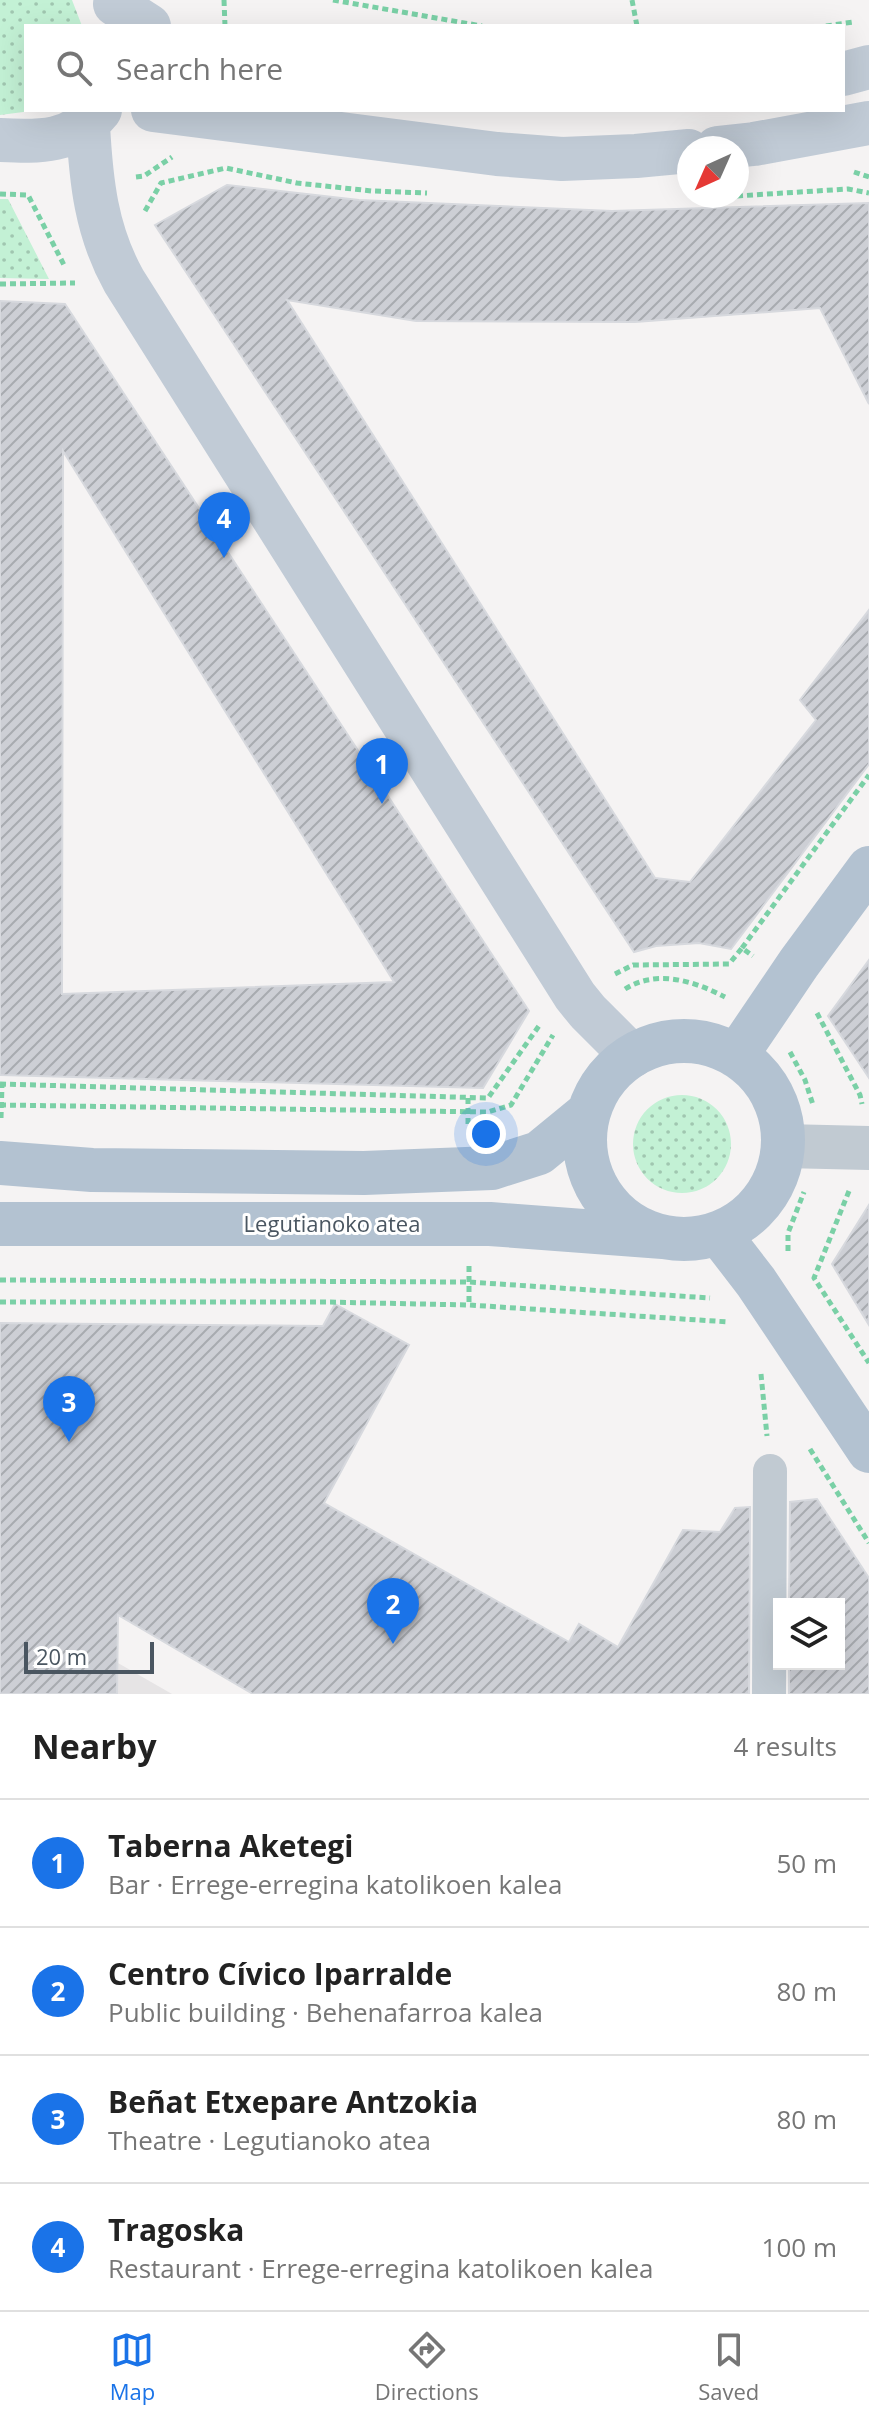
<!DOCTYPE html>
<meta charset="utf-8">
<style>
:root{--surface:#fff;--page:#f2f2f2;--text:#222;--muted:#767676;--line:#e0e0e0;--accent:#1a73e8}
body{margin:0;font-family:"Open Sans",sans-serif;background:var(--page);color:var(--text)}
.controls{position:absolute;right:24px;bottom:24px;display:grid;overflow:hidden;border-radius:0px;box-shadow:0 8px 32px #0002}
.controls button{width:72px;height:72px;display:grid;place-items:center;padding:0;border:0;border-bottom:2px solid var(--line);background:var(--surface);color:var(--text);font:40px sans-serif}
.compass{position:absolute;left:677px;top:136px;width:72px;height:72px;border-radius:50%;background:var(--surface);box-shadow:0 8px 32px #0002;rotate:225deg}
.scale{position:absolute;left:24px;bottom:20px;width:130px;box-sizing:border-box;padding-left:8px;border:4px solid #4a5661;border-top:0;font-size:22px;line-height:28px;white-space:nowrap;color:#4a5661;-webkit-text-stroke:6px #fff;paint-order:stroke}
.you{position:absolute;left:486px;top:1134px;width:28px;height:28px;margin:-20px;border:6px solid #fff;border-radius:50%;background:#1a73e8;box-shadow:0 0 0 12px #1a73e833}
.badge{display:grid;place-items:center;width:52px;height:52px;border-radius:50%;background:var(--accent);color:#fff;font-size:26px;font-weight:700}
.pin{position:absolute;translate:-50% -66px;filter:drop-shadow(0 2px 4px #0008)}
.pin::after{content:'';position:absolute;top:42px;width:28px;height:24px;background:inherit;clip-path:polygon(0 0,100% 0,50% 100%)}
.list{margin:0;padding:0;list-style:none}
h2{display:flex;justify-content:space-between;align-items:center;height:104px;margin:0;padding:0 32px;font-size:34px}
h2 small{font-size:26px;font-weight:400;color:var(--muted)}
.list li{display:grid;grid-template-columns:52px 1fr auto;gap:24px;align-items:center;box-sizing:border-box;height:128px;padding:0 32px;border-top:2px solid var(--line)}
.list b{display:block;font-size:30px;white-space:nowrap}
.list p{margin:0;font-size:26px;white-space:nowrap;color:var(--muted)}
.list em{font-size:26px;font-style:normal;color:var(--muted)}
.icon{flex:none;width:44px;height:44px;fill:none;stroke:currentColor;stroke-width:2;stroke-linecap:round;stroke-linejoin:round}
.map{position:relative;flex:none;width:869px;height:1694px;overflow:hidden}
.search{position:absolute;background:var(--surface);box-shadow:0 8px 32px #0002;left:24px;right:24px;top:24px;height:88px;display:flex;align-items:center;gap:20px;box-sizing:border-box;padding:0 28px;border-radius:0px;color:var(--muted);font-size:30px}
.sheet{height:616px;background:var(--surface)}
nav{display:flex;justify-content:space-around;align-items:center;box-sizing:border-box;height:112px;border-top:2px solid var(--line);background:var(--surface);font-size:22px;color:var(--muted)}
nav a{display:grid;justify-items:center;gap:4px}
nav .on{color:var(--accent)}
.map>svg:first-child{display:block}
</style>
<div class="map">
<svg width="869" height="1694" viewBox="0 0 869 1694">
<defs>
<pattern id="grass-dots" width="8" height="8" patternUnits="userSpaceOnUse" patternTransform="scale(2)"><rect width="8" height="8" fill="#c3f1d5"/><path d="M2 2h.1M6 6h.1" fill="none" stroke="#a0c6b0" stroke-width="1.8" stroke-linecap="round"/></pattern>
<pattern id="building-hatch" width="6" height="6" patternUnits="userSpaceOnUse" patternTransform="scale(2)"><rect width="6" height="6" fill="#cdcfd5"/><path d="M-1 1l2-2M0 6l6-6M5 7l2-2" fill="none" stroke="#a8abb0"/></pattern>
</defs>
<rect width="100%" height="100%" fill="#f5f3f3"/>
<path fill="#e6e4e5" d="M104,1655L172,1694H0Z"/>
<path fill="url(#grass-dots)" d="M0,0H72L82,26H26V110H39L0,115Z
M0,199H8L49,279L0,278Z
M633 1144a49 49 0 1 1 98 0a49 49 0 1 1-98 0Z"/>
<path fill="url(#building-hatch)" stroke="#d7d9de" stroke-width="2" fill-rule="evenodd" d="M227,185L359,200L612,211L869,203V404L820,308L635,322L416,321L287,300L655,878L690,882L816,720L800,700L869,610V764L731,949L699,943L656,946L634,952L357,531L155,225Z
M0,301L65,304L529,1011L483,1088L0,1075ZM63,451L394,982L62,994Z
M869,960V1078L828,1016Z
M869,1205V1325L832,1264Z
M335,1304L409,1345L324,1503L569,1642L579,1624L618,1647L683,1530L720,1532L735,1508L750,1507L749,1694H253L118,1615L117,1694H0V1323L323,1326Z
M817,1499L869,1578V1694H789V1664H839V1604H789L790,1502Z"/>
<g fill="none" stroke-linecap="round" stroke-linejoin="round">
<path stroke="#7ad0a6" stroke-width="5" stroke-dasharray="6 4" stroke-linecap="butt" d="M224,0L225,26
M333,0L482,26
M632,0L637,26
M826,26L853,22
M854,172L869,177
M136,177L144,176L172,157
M0,194L28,195L64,265
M737,196L848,189L869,193
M693,198L732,196
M145,211L161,183L226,168L297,183L372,191L427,193
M0,284L75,283
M742,948L869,775
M615,974L633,965L729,964L742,948L753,956
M625,989C657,969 694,981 725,997
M817,1013L860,1095L862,1104
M790,1052L805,1080L813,1105
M0,1084L488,1098L541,1023
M0,1105L488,1112L511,1105L553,1035
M1,1118L2,1085
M468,1124V1097
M849,1191L814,1278L869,1363
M788,1251V1233L804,1192
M469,1266V1305
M0,1280L469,1282L710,1298
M0,1302H326L469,1305L729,1322
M761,1374L767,1436
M810,1449L869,1543"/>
<path stroke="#c1cad2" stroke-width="34" d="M769,1694L770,1471"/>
<path stroke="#c1cad2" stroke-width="44" d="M784,1146L869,1148"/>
<path stroke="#c1cbd6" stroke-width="44" d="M115,4L149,26
M843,74L869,67
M153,110L497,154L562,159L636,156L689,151
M88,125C91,181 96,231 124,281L575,996L588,1012L632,1056
M0,140C40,142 73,143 100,110
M717,148L754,144L869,123"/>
<path stroke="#b3c2d1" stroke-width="44" d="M585 1140a99 99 0 1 1 198 0a99 99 0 1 1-198 0Z
M736,1056L799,963L869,868
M0,1163L92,1170L364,1173L492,1168L539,1153L589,1112
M0,1224H490L663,1237
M719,1234L756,1282L869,1451"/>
</g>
<g text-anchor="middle" stroke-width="6" stroke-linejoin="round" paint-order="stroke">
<g font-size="22" fill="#4a5661" stroke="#fff">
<text x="332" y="1232">Legutianoko atea</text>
</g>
</g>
</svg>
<div class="controls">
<button><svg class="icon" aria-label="layers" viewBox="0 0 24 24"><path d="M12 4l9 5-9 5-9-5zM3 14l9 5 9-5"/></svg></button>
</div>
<svg class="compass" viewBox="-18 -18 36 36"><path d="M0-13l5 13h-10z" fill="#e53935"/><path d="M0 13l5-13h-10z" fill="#767676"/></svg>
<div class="scale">20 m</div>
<div class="you"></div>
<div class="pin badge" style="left:382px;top:804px">1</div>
<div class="pin badge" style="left:393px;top:1644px">2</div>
<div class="pin badge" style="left:69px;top:1442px">3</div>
<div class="pin badge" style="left:224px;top:558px">4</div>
<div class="search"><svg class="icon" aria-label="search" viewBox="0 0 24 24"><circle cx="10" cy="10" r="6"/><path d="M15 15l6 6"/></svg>Search here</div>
</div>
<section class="sheet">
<h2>Nearby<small>4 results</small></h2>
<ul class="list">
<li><span class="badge">1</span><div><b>Taberna Aketegi</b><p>Bar · Errege-erregina katolikoen kalea</p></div><em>50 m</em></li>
<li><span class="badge">2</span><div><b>Centro Cívico Iparralde</b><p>Public building · Behenafarroa kalea</p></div><em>80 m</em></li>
<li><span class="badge">3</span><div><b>Beñat Etxepare Antzokia</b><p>Theatre · Legutianoko atea</p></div><em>80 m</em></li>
<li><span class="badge">4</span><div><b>Tragoska</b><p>Restaurant · Errege-erregina katolikoen kalea</p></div><em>100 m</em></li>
</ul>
</section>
<nav>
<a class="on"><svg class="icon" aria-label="map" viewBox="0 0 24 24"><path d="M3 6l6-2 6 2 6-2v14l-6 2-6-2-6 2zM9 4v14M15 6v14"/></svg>Map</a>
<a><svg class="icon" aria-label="directions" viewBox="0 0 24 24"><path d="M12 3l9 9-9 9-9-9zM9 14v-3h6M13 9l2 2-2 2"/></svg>Directions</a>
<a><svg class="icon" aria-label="saved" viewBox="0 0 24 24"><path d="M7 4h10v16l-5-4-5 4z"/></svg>Saved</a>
</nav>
